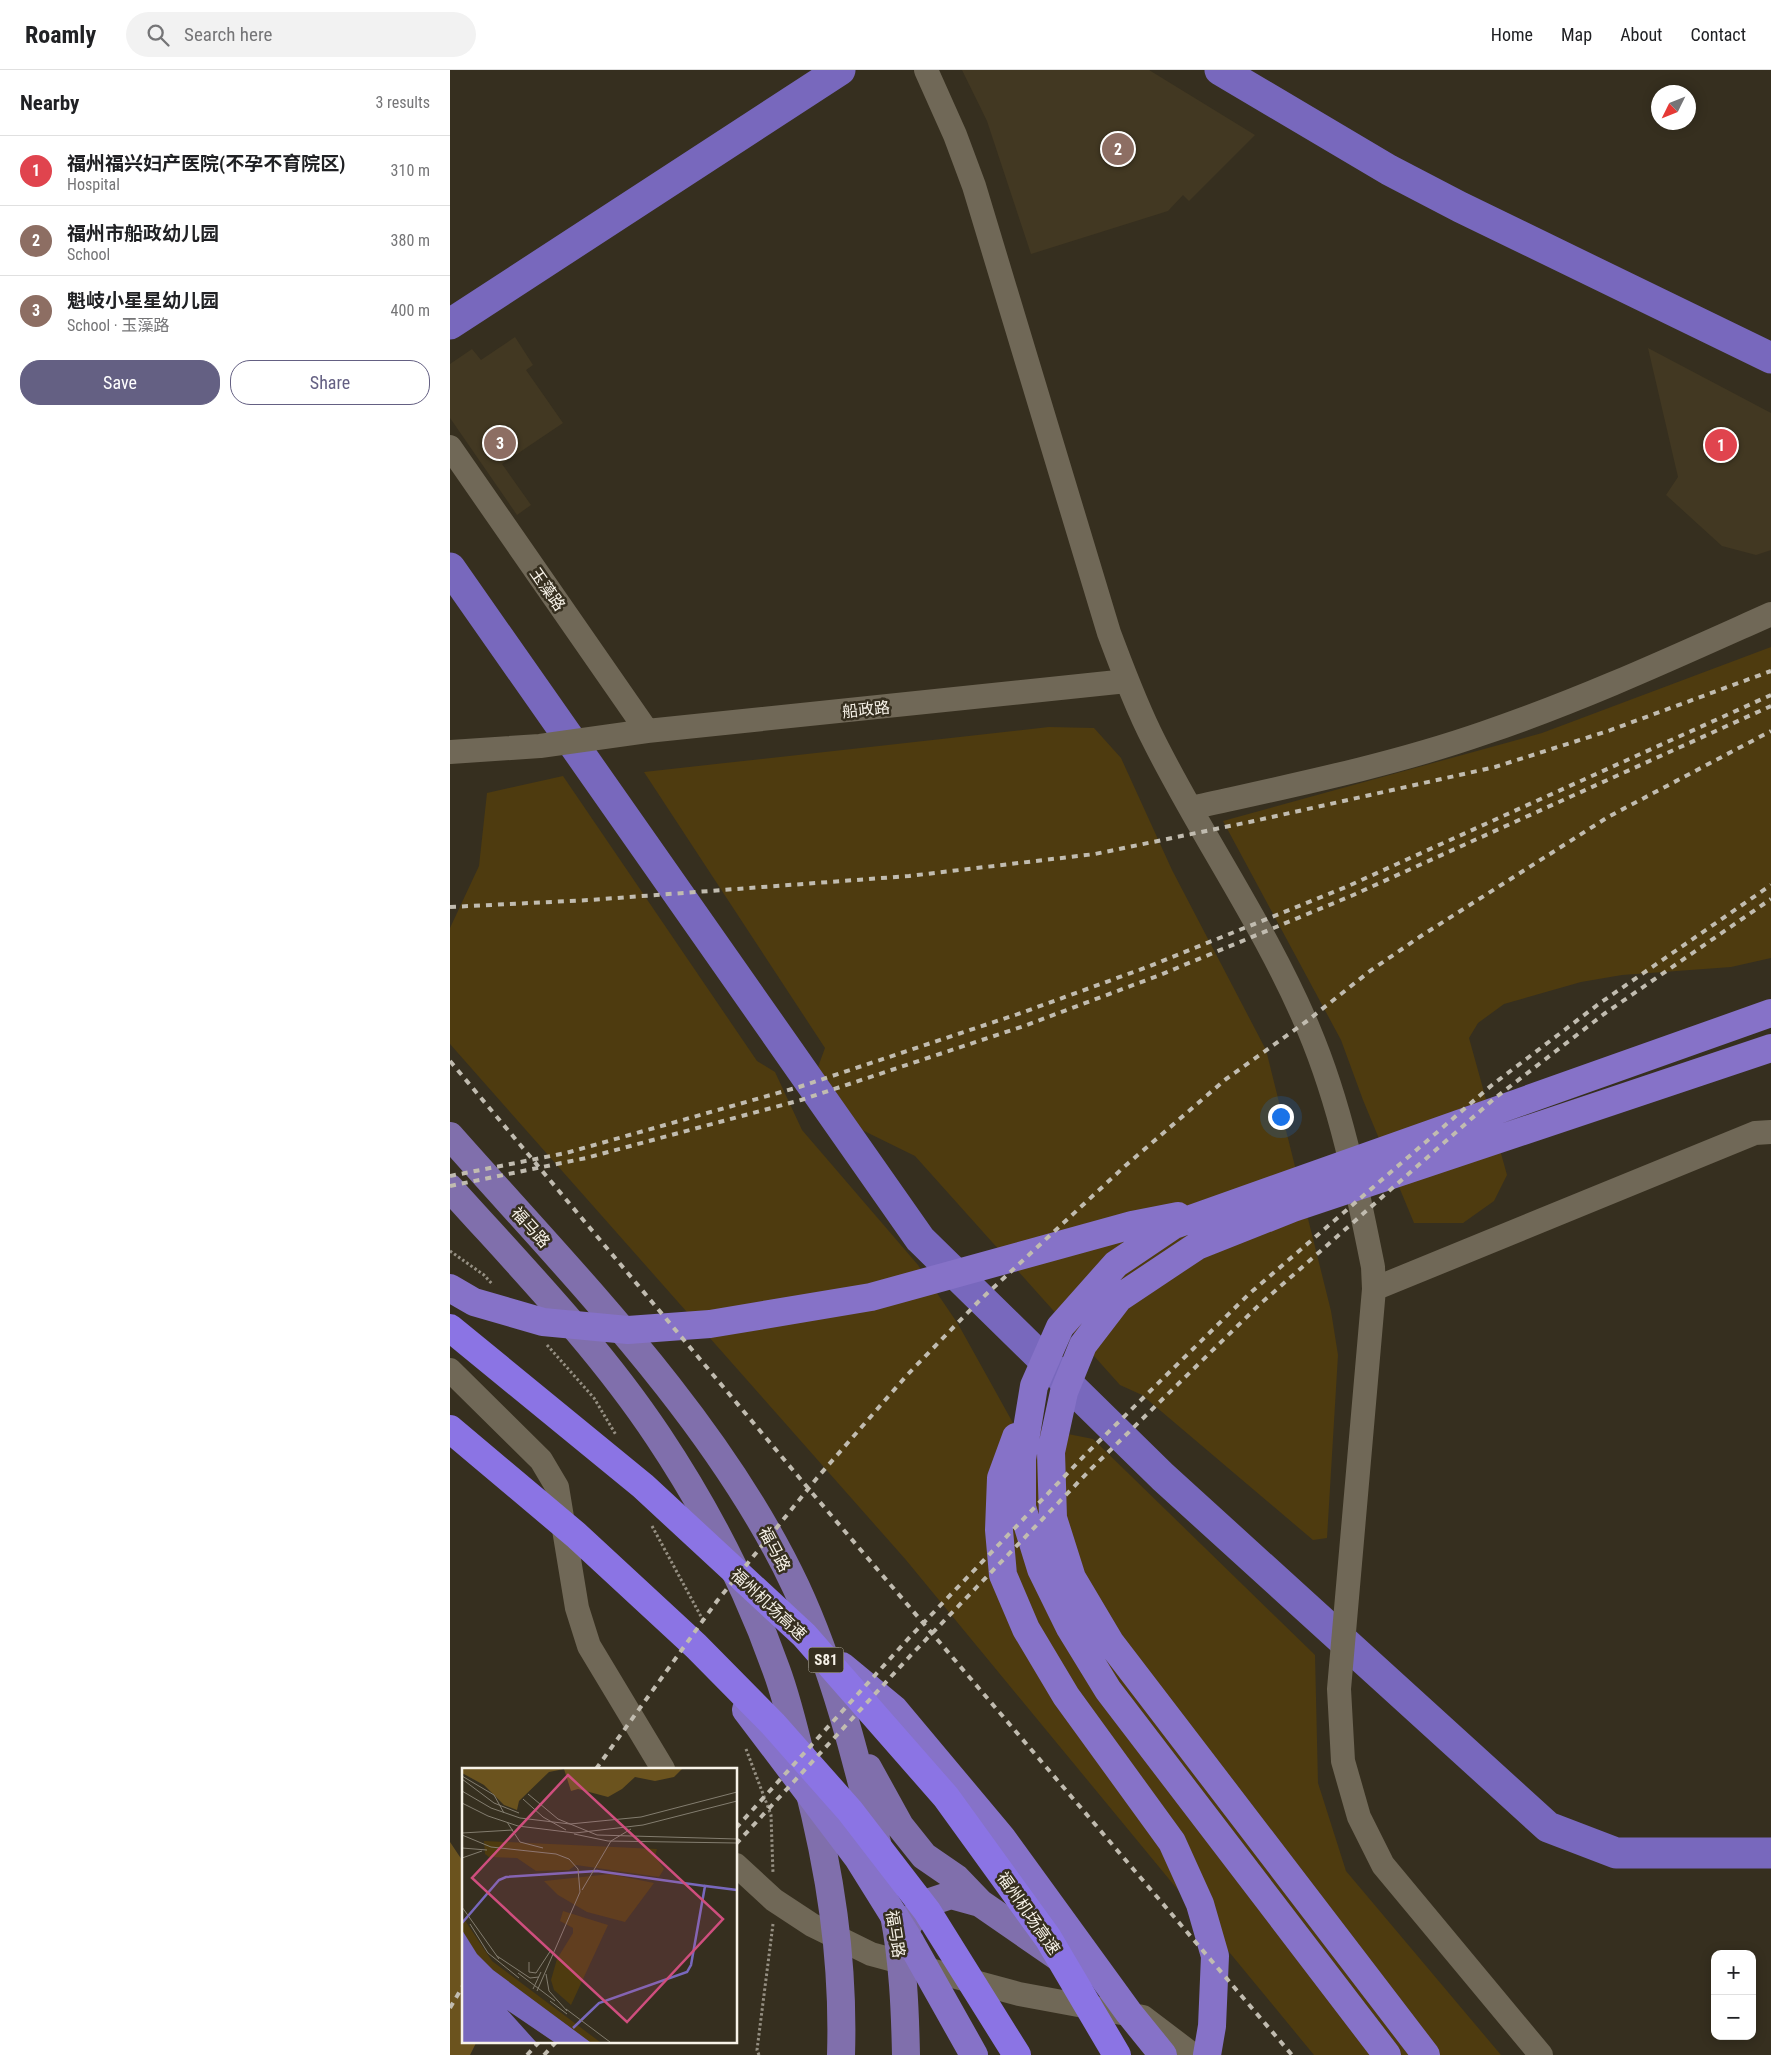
<!DOCTYPE html>
<meta charset="utf-8">
<style>
:root{--surface:#fff;--page:#f2f2f2;--text:#202124;--muted:#757577;--line:#e0e0e0;--accent:#646083}
body{margin:0;font-family:"Roboto Condensed","Noto Sans SC",sans-serif;background:var(--page);color:var(--text)}
.controls{position:absolute;right:15px;bottom:15px;display:grid;overflow:hidden;border-radius:10px;box-shadow:0 2px 12px #0003}
.controls button{width:45px;height:45px;display:grid;place-items:center;padding:0;border:0;border-bottom:1px solid var(--line);background:var(--surface);color:var(--text);font:25px sans-serif}
.compass{position:absolute;left:1201px;top:15px;width:45px;height:45px;border-radius:50%;background:var(--surface);box-shadow:0 2px 12px #0003;rotate:227deg}
.you{position:absolute;left:830px;top:1046px;width:18px;height:18px;margin:-12px;border:4px solid #fff;border-radius:50%;background:#1a73e8;box-shadow:0 0 0 8px #1a73e833}
.badge{display:grid;place-items:center;width:32px;height:32px;border-radius:50%;background:var(--accent);color:#fff;font-size:16px;font-weight:700}
.pin{position:absolute;translate:-50% -50%;border:2px solid #fff;box-shadow:0 1px 5px #0006}
.list{margin:0;padding:0;list-style:none}
h2{display:flex;justify-content:space-between;align-items:center;height:65px;margin:0;padding:0 20px;font-size:21px}
h2 small{font-size:16px;font-weight:400;color:var(--muted)}
.list li{display:grid;grid-template-columns:32px 1fr auto;gap:15px;align-items:center;box-sizing:border-box;height:70px;padding:0 20px;border-top:1px solid var(--line)}
.list b{display:block;font-size:19px;white-space:nowrap}
.list p{margin:0;font-size:16px;white-space:nowrap;color:var(--muted)}
.list em{font-size:16px;font-style:normal;color:var(--muted)}
.actions{display:flex;gap:10px;padding:15px 20px}
.actions a{flex:1;padding:11px 0;border:1px solid var(--accent);border-radius:20px;text-align:center;font-size:18px;color:var(--accent)}
.actions .main{background:var(--accent);color:#fff}
.icon{flex:none;width:28px;height:28px;fill:none;stroke:currentColor;stroke-width:2;stroke-linecap:round;stroke-linejoin:round}
.map{position:relative;flex:none;width:1321px;height:1985px;overflow:hidden}
header{display:flex;align-items:center;gap:30px;box-sizing:border-box;height:70px;padding:0 25px;background:var(--surface);border-bottom:1px solid var(--line)}
header strong{font-size:24px}
nav{display:flex;gap:28px;margin-inline-start:auto;font-size:18px}
.search{width:350px;height:45px;background:var(--page);display:flex;align-items:center;gap:12px;box-sizing:border-box;padding:0 18px;border-radius:28px;color:var(--muted);font-size:19px}
main{display:flex}
aside{flex:1;background:var(--surface)}
.map>svg:first-child{display:block}
</style>
<header>
<strong>Roamly</strong>
<div class="search"><svg class="icon" aria-label="search" viewBox="0 0 24 24"><circle cx="10" cy="10" r="6"/><path d="M15 15l6 6"/></svg>Search here</div>
<nav><a>Home</a><a>Map</a><a>About</a><a>Contact</a></nav>
</header>
<main>
<aside>
<h2>Nearby<small>3 results</small></h2>
<ul class="list">
<li><span class="badge" style="background:#e0444e">1</span><div><b>福州福兴妇产医院(不孕不育院区)</b><p>Hospital</p></div><em>310 m</em></li>
<li><span class="badge" style="background:#8d6e63">2</span><div><b>福州市船政幼儿园</b><p>School</p></div><em>380 m</em></li>
<li><span class="badge" style="background:#8d6e63">3</span><div><b>魁岐小星星幼儿园</b><p>School · 玉藻路</p></div><em>400 m</em></li>
</ul>
<div class="actions"><a class="main">Save</a><a>Share</a></div>
</aside>
<div class="map">
<svg width="1321" height="1985" viewBox="0 0 1321 1985">
<rect width="100%" height="100%" fill="#362f1f"/>
<path fill="#423822" d="M512,0H699L805,65L739,131L733,125L718,141L581,184L537,51Z
M65,267L83,295L76,300L113,353L52,394L81,435L67,445L0,348V294L22,279L31,290Z
M1198,278L1321,343V480L1306,485L1272,476L1216,425L1228,407Z"/>
<path fill="#4e3b0f" d="M1321,577V888L1281,897L1172,905L1131,912L1054,934L1028,953L1019,968L1057,1105L1044,1131L1013,1153H964L913,1030L891,970L773,751L1092,663Z
M599,657L644,658L671,688L722,800L816,980L881,1241L888,1285L877,1468L863,1470L692,1325L670,1315L465,1086L408,1058L368,997L375,978L194,702Z
M113,706L307,991L325,1002L352,1060L468,1195L508,1254L563,1353L643,1369L865,1585L868,1713L896,1801L1051,1985H864L456,1490L0,974V858L29,796L37,723Z"/>
<path fill="#6b531e" d="M0,1772L14,1793V1971H27L20,1985H0Z"/>
<g fill="none" stroke-linecap="round" stroke-linejoin="round">
<path stroke="#7868bd" stroke-width="31" d="M770,0L939,100L1010,137L1321,288
M0,254L390,0
M0,498L470,1169L713,1407L1098,1757L1166,1783H1321"/>
<path stroke="#969083" stroke-width="3" stroke-dasharray="2.5 2.5" stroke-linecap="butt" d="M0,1181L34,1205L43,1215
M97,1275L144,1328L166,1365
M202,1456L254,1552
M296,1679L321,1745L323,1803
M309,1985L307,1980L323,1854"/>
<path stroke="#706857" stroke-width="24" d="M476,0L505,65L524,116L659,563C673,600 686,636 704,671C753,769 817,859 859,960C891,1036 907,1117 923,1197L924,1219L889,1619L893,1691L909,1747L933,1795L1091,1985
M0,377L197,661
M0,682L90,676L197,661L677,611
M741,738C839,716 939,696 1034,663C1132,630 1227,586 1321,544
M924,1219L1305,1063L1321,1062
M0,1300L91,1390L107,1417L127,1538L139,1576L213,1699
M286,1795L324,1830L362,1855L421,1884L569,1924L693,1947L743,1985"/>
<path stroke="#806fac" stroke-width="28" d="M0,1066C122,1204 267,1349 346,1517C385,1601 407,1692 429,1781
M0,1118C72,1198 149,1277 208,1366C256,1438 297,1517 326,1599C339,1634 347,1671 356,1708C380,1800 394,1889 391,1985
M418,1698L450,1756L474,1786L506,1808L530,1833L611,1889
M444,1845C453,1891 455,1938 456,1985
M451,1883L458,1854L477,1833L501,1825L530,1833"/>
<path stroke="#8672c8" stroke-width="28" d="M0,1218L24,1232L93,1252L178,1260L260,1254L421,1227L682,1155L728,1146
M566,1367L551,1408L549,1460L553,1505L576,1559L616,1626L722,1772L750,1834L765,1886L762,1956L757,1985
M392,1596L444,1639L552,1768L679,1943L713,1985
M296,1640L408,1788L461,1873L524,1985
M937,1985L658,1620L620,1558L591,1499L572,1437V1389L584,1316L610,1257L666,1194L724,1155L1321,943
M976,1985L660,1572L622,1508L603,1448L601,1382L614,1322L633,1275L669,1228L747,1176L843,1138L1321,978"/>
<path stroke="#8b74e4" stroke-width="28" d="M0,1258L193,1416L354,1565L496,1727L598,1868L667,1985
M0,1359L126,1465L246,1576L323,1654L400,1741L477,1841L567,1985"/>
<path stroke="#c1bcb0" stroke-width="4" stroke-dasharray="6 6" stroke-linecap="butt" d="M0,837L140,830L459,806L645,784L804,751L1045,697L1158,661L1321,601
M0,991L363,1424L842,1985
M0,1106L116,1083L349,1017L571,943L700,896L896,817L1321,625
M0,1116L136,1088L351,1030L574,956L710,905L901,826L1321,636
M146,1699L267,1531L367,1408L458,1304L529,1231L675,1096L776,1009L857,951L920,901L971,866L1158,747L1321,661
M286,1758L458,1569L636,1384L799,1224L1042,1015L1150,933L1321,815
M286,1774L462,1584L641,1399L809,1235L1045,1028L1154,944L1321,829
M0,1938L14,1914
M77,1985L90,1971
M94,1985L107,1971"/>
</g>
<g text-anchor="middle" stroke-width="5" stroke-linejoin="round" paint-order="stroke">
<rect fill="#362f1f" stroke="#bdb8ac" stroke-width="1" x="358.5" y="1577.5" width="35" height="25" rx="4"/>
<g font-size="15" font-weight="bold" fill="#f7f2e8">
<text x="376" y="1595">S81</text>
</g>
<g font-size="16" fill="#f7f2e8" stroke="#362f1f">
<text transform="translate(98 519) rotate(55)" y="6">玉藻路</text>
<text transform="translate(416 639) rotate(-6)" y="6">船政路</text>
<text transform="translate(81 1157) rotate(48)" y="6">福马路</text>
<text transform="translate(325 1479) rotate(62)" y="6">福马路</text>
<text transform="translate(319 1534) rotate(43)" y="6">福州机场高速</text>
<text transform="translate(579 1843) rotate(55)" y="6">福州机场高速</text>
<text transform="translate(446 1864) rotate(81)" y="6">福马路</text>
</g>
</g>
<g transform="translate(12 1698)">
<rect width="275" height="275" fill="#362f1f"/>
<path d="M22,73L195,81L193,88L202,101L197,109L114,97L107,102L74,103L55,90L27,89L23,86ZM148,106L192,115L163,154L125,144L96,127L82,113ZM101,143L146,157L109,237L92,222L89,212L95,191L111,165V160L98,153ZM0,148L30,193L138,274H92L43,240L0,162Z" fill="#4e3b0f"/>
<path d="M0,1H220L212,9L193,13L173,9L160,21L146,29L116,21L109,23L102,1L87,4L57,33L55,42L42,37L22,17L0,5Z" fill="#6b531e"/>
<path d="M0,162L15,186L31,202L128,274H92L45,242L74,274H0Z" fill="#7868bd"/>
<path fill="none" stroke="#7868bd" stroke-width="2.5" d="M0,155L37,112L44,109L135,103L243,118M111,260L137,235L225,204L229,197L243,118L275,122"/>
<path fill="none" stroke="#837d6f" stroke-width="1" d="M0,8L32,27L42,45M0,11L32,35L57,45M0,23L29,40L58,50L108,56L179,49L275,24M66,26L96,51L135,67L275,71M61,31L81,49L104,62M0,35L26,48L56,58L113,65L181,57L275,33M45,54L58,74L81,80M0,65L51,62M112,66L146,73L275,75M0,67L29,79L94,86L107,91L116,101L118,124L75,223M0,80L25,82M0,90L20,83M120,122L149,73L169,61M0,139L37,191M8,156L26,185L57,210M35,188L68,210L77,209M67,194V204L74,205L89,182M56,205L93,233M84,206L87,223L105,243M71,221L79,204M88,233L105,246M104,241L148,274"/>
<path fill="#cf4e7e" fill-opacity="0.15" stroke="#cf4e7e" stroke-width="2.5" d="M106,7L261,151L165,254L10,110Z"/>
<rect width="275" height="275" fill="none" stroke="#f7f2e8" stroke-width="2.5"/>
</g>
</svg>
<div class="controls">
<button>+</button>
<button>−</button>
</div>
<svg class="compass" viewBox="-18 -18 36 36"><path d="M0-13l5 13h-10z" fill="#e53935"/><path d="M0 13l5-13h-10z" fill="#757577"/></svg>
<div class="you"></div>
<div class="pin badge" style="left:1271px;top:375px;background:#e0444e">1</div>
<div class="pin badge" style="left:668px;top:79px;background:#8d6e63">2</div>
<div class="pin badge" style="left:50px;top:373px;background:#8d6e63">3</div>
</div>
</main>
